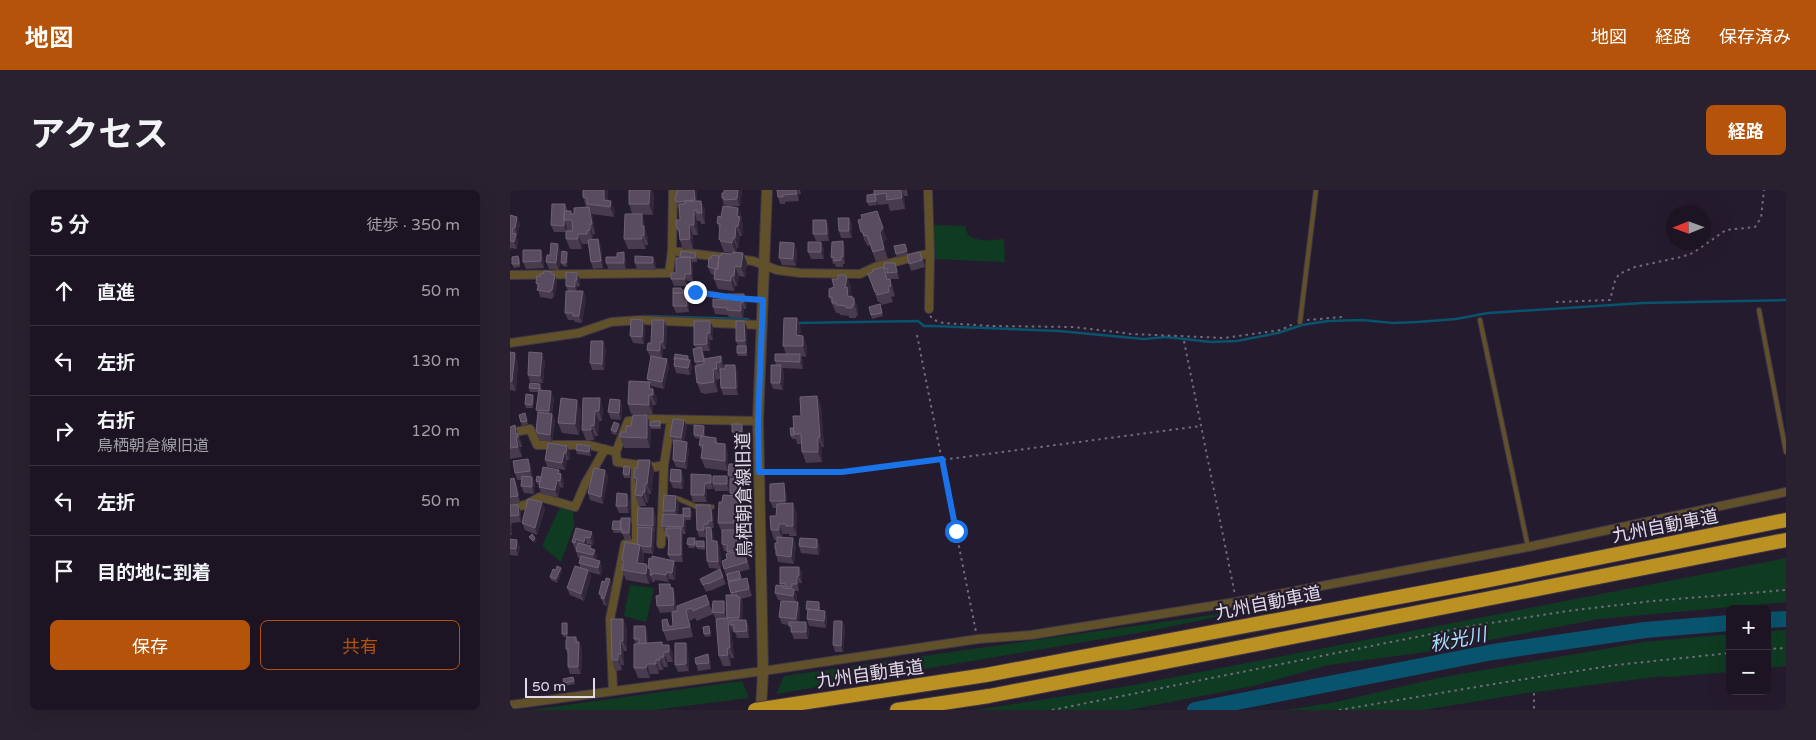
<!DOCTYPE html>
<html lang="ja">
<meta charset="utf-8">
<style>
:root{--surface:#1c1422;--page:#29212f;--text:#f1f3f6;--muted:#a09ea5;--line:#3a3340;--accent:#b45309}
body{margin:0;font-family:"Varela Round","Noto Sans JP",sans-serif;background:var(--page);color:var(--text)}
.controls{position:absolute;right:15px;bottom:15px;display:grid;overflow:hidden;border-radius:8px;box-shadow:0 5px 20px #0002}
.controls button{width:45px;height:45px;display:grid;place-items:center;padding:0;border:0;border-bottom:1px solid var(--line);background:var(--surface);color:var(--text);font:25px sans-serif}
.compass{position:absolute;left:1156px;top:15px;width:45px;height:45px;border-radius:50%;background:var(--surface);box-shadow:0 5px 20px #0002;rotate:269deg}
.scale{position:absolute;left:15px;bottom:12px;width:70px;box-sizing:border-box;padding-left:5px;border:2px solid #e0dae7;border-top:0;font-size:14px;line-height:18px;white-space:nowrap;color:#e0dae7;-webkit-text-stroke:4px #251b2e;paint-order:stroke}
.stop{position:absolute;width:15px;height:15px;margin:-11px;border:4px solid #1a73e8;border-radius:50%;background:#fff}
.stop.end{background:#1a73e8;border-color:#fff;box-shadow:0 1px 5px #0008}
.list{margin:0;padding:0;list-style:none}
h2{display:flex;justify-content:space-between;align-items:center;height:65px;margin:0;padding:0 20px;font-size:21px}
h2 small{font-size:16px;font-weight:400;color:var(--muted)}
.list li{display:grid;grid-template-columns:32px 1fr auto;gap:15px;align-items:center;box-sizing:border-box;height:70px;padding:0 20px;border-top:1px solid var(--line)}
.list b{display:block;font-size:19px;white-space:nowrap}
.list p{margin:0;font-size:16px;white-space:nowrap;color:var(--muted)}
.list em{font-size:16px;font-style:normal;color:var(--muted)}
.actions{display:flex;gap:10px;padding:15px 20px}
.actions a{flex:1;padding:11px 0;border:1px solid var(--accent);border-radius:8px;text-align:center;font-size:18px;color:var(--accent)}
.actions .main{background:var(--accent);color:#fff}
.icon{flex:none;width:28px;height:28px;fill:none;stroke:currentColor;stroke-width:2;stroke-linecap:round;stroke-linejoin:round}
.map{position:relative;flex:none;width:1276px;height:520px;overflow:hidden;border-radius:8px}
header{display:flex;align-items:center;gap:30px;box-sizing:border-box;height:70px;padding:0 25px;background:var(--accent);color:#fff}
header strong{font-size:24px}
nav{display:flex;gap:28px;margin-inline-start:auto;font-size:18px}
.intro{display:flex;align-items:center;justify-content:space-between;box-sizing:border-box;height:120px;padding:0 30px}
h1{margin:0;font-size:35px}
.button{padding:12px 22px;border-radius:8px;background:var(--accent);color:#fff;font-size:18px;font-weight:700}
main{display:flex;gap:30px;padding:0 30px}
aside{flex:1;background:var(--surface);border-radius:8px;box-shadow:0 5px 20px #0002}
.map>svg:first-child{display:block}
</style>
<header>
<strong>地図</strong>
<nav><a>地図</a><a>経路</a><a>保存済み</a></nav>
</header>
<div class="intro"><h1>アクセス</h1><a class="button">経路</a></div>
<main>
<aside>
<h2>5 分<small>徒歩 · 350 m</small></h2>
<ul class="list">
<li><svg class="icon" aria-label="ahead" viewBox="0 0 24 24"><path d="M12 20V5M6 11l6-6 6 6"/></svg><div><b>直進</b></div><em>50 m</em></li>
<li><svg class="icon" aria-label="left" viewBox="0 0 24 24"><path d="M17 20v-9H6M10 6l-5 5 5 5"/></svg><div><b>左折</b></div><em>130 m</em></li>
<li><svg class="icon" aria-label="right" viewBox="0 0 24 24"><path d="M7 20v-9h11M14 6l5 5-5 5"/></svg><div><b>右折</b><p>鳥栖朝倉線旧道</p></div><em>120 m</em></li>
<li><svg class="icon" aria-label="left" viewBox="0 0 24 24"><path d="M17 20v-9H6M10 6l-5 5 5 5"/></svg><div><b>左折</b></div><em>50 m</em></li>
<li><svg class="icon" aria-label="arrive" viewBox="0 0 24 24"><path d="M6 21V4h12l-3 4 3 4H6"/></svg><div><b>目的地に到着</b></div></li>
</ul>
<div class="actions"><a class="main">保存</a><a>共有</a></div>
</aside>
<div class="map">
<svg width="1276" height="520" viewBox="0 0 1276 520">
<rect width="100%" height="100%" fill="#251b2e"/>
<path fill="#0f3b22" d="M423,35L455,36L458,45C470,53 481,50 494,49L495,72L424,69Z
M50,317L63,320L64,336L51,372L32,356Z
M1276,368V412L1089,429L916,462L819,475L743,496L619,520H466L624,495Z
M120,395L144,398L136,432L114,426Z
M750,418L634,442L266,504L274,486Z
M1276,440V476L1257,478V441Z
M1220,444V482L1158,487L1153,486L1018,503L913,520H776L826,512L928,488L1134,452Z
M232,491L239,508L144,520H20Z"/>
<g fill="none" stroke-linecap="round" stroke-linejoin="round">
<path stroke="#08536d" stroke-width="2.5" d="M134,126L238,129
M287,133L408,131L414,136H423L549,141L634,149L656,147L701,152L727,151L742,148L768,143L792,135L818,131L852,130L883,133L907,132L946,129L978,123L1133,113L1276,110"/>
<path stroke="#08536d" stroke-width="16" d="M1257,430L1276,429
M685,520L983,462L1135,440L1220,433"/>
<defs>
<path id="service" d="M185,102L220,107
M232,109L253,110
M1249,120L1276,262
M970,130L1018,357
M790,132L806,0
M162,308L169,309L185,316L202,317"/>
<path id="minor" d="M418,0L420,63L419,119
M162,61L211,67
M227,69L243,71L267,80L290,83L350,84L365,77L420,63
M0,85L159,83L162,61L163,0
M0,153L69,143L101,132L130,130L252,135
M0,243L20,239L27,255H79L106,262L118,231L143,229L248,231
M106,262L107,272L145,277L154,275
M0,318L15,315L30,307L65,317L75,294L95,259
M151,354L154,275L161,230
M103,501L100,429L115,354H126L125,275
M0,515L253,481L468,449L521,445L726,412L1018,357L1276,302"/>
<path id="tertiary" d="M251,520L253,481L248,231L257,0"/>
<path id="motorway" d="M265,517L476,485L979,390L1276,330
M387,520L479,506L696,464L1276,350"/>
</defs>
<use href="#service" stroke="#3f3648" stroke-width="6"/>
<use href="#minor" stroke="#3f3648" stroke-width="10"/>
<use href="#tertiary" stroke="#3f3648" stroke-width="12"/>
<use href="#motorway" stroke="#3f3648" stroke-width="16"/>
<path stroke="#726a7a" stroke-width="2" stroke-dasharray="2.5 4" stroke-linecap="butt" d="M1046,112L1100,110L1105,91L1109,84L1125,77L1171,67L1183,63L1216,40L1245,37L1251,28L1254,0
M420,126L424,130L433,133L482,136L564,137L622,144L714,148L771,140L783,134
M797,130L832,127
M407,145L466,442
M674,151L725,405
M259,283H332L691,236
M1257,459L1276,458
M1024,503V520
M542,520L961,436L1058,421L1142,411L1276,400
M829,520L996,492L1106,475L1220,463"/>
<use href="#service" stroke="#61512b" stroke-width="4"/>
<use href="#minor" stroke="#61512b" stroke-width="8"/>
<use href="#tertiary" stroke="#61512b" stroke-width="10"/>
<use href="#motorway" stroke="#bb9222" stroke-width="14"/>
<defs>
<path id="motorway-bridge" d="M245,520L265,517"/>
</defs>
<use href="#motorway-bridge" stroke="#3f3648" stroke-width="16" stroke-linecap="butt"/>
<use href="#motorway-bridge" stroke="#bb9222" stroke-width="14"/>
</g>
<path fill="#483b4e" d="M73,0L98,11L105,21L104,27L82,24L85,44L83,45V49H88L91,56L93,78L83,79L81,72L79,54H72V59H60L56,49V42H44L41,35L55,14L58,21H61L62,24H64L76,17L73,7Z
M167,0H187V11H191L195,21V34H191L190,31H187L188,45H183V59L173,60L170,50V47L167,39L170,30L169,18L168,19L166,12L167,5Z
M232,0L230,16L217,17L216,15H214L212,8L214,3Z
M267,0H290L291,4H289V11L275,12V14H270L268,7Z
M364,0H397L398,6H394L395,19L380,21L378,14L368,15L366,10L367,15L359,16L357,12L364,4Z
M144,4L143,25L122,24L119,14Z
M228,18L232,28V32L233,37L232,46H230L228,58H227L226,62L233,63L237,73L235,87L229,86L227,96H225L224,101L208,99L204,89V85L201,84L198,77L201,68L223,64V63L214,62L209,49L210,41L207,33L211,27Z
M132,24L135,35V40L138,47V55H135L136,59H118L114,49Z
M0,25L10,34L7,45H6L8,51L7,59L1,58L0,61Z
M339,28L342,35V48H331L329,41Z
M348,30L377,49L373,52L378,69L366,72L360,55L357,56L356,52H355Z
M319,37V51H306L303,44Z
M333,51L335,58V74H333V77H326L325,74H323L321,67Z
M311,52L314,59V69H301L298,62Z
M284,53L287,60L286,76L272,75L269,68Z
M395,54L398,65L387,68L384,56Z
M51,61L49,80L39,79L36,72L40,65Z
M57,62L58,65L57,77L53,76L51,73Z
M8,66L10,70V77L4,78L2,74Z
M33,67L34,78L16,79L13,72Z
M143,67L146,74V80H127L125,73Z
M187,67V72H182L183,74V91H177V96H164L161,89L166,83V68Z
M116,69V80H99L96,73Z
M413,69L415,77L401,81L399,74Z
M374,77L387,79L389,89H380L385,106L381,107L383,112L371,115L370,112H368L358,84L363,82Z
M56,82L70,89V96L67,97V101H73L76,108L72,133L65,132L64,130H58L55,123L58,101L56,96Z
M43,84L45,85L47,92L44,107H43L42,109L30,107L26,93L30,86Z
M335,85L336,87H337L341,97L340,104L342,108H344L348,118V126H346V128H339V126L330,125L329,123H326L319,107L328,89Z
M171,98L172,100L176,103L179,110V122L166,123L163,116Z
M234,104L237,111L236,119H234L233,128L219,127L218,125L205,124L203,117L217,110Z
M371,118L373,126L362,129L361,125Z
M287,128L291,139L290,145L297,156L296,167L291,166L293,171V179L272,178L274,182L273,200L263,199L261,193L266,175L265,171L276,164L273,156Z
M133,130L135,136L134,154L123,153L120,146Z
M154,130L157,137L156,159H153L152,168H149L157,169L159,176L154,199L141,196L147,209L146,215H143V225L121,224L118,214L138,192L137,189L141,167H140L137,160Z
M203,137V150H200V161H193L195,169L211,166L215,179L228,182V205H213L211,198L210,189L206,190L208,202L194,204L193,203H191L187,193L186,175L185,172L186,158L184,155Z
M237,137V166H228L227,163L228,156L226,151Z
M96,158L94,180H82L80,173Z
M0,162L8,173L6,201L0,200Z
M178,166L182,177L180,185L166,183L164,176V170Z
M35,170L33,193L20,192L18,185Z
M19,198H31V200L44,208L42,224L45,231L42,252L30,250L28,248L26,241L28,224L26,220L28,202H20Z
M307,206L311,216L314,257H312V272L296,273L292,262V254H287L286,249H282L281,246L283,238L291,226Z
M24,208L23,218H16L15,214Z
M90,208L93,219L92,231H89L88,246H85L84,250H76L72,240Z
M110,210L112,217L111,230L101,229L98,222Z
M71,220L69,245L52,243L48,233Z
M15,223L18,234L12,236L9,225Z
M174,230L177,237L174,252L179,259L177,279L166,277L163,270L164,253H163L160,246Z
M140,233L151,235V239H141V238L140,258H114L110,247L121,236Z
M194,236L195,240V246L206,248L208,253L215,254L218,264V281L195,278L191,268L192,261L189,255L190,249L185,248L184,245Z
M0,237L8,243L12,254V257H10L12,267L0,269Z
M110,237L107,245L102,244L101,240Z
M233,237V246H223L222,242Z
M57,256L60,263L59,270H57L55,280L37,277L35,270Z
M80,256L81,260V266L67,264L66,260Z
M18,269L21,276L22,287L25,294L24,304L14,303L11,296V290H7L5,283Z
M232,274L234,281V292H232L233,296L232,311L234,316V326L228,325L227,343L233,352L232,359H234L236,366L240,379L229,382L231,389L239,395L242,406L231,409L233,413L232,430H236L239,437V448H227L225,442H223L220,435L221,438L224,468H221V476H213L209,466L206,429L202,422L214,411L217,417L221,405L217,386H216L214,379L217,369L218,364L217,361H214L212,354V343L208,333L212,312L221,305L220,303V290L218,285Z
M49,280L54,291L53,298L50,297L48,307L31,304L29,297V295L27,294L26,291L31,287Z
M95,280L98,287L93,314L80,310L78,303Z
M121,280V288H114L113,284Z
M144,280L141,304H139L138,313L136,312V316H129L125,305L126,294L124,288Z
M201,285L203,290L219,293V301H205L203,296V299H197V312H183L181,305Z
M174,287L173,299L163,298L160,291Z
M4,288L7,295L10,313L0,315V289Z
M276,300L277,313L287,323V346H279V344H273V347L283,348L286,355L284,374L268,372L265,359L267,350H264L261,340L266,326L267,318H263L260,311Z
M120,311L119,323H109L106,316Z
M32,312L35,319L27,345L15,340L12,333Z
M169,313L168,325H173L182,322L181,330H176V344H173V372H164L166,378L165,390L159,389V392L145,390V392H142L141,387L139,394L116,390L112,380L113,375L112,370L127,354L128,337L127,335L146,325L145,342H144L145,345L143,364L134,363V365L133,374L140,384L138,378L160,370L158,365L159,353L156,346V343H155L152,336L154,324L153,321Z
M0,315H8L11,322V332L2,333V345H0Z
M200,315L204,326V338H201L204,345V351H207L210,358L211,379L199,378L197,371L196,347H189L187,340Z
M120,328L122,335V350H115L112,343H104L102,339L111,331Z
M66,338L84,349L83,355L77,354V355L82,359L87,366L86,370L90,371L92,378L91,385L79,382L81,387L74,411L60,405L57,398L70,377L69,373L70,368H68L66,360L65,359L62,352Z
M185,348L186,352L185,358H179L177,354Z
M0,349L10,357L8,366L0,365Z
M194,351L195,355V360L187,359L186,356Z
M289,356H310L309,365L291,363Z
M289,377L292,383V393H289V401H285L287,406L286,412H288L290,419L289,432L299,439L298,449H284L279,436V435L272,434L269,427L281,412L268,410L265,403L271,396L270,394Z
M52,381L47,393L41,390L40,387Z
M213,387L216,394L200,401V400L196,402L190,389Z
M95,392L102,396L97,416L94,415L89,404Z
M160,394L165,405L166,421L196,405L203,424L187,431L185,428L180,431L183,447L157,451L153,441L157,429L159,436H163L162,422L150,423L147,416L150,405Z
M310,416V420L315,421L317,428L316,438L299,436L297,429L298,422L296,419Z
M113,429L117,439V461H114V475H111L112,480L105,481L102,470Z
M332,431L335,438L333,462H325L323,455Z
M57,433L58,436V447H66L72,459L71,484H60L58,477V465L56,459L57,447H54L52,444Z
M200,439L201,446L195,447L194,444Z
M138,443V453L152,452L153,455H159L163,465V472H158V477H154L153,480H149V484H140V488H128L124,478L126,454L124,449Z
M176,453L178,460L179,481L168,482L165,475Z
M200,471L201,479L188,481L186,474Z
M63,487L65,494L55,496L54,493Z"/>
<path fill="#33273a" d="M94,0H98V16L94,10Z
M140,0H142L144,4L143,25L139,14Z
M184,0H187V17L185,10Z
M228,0H232L230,16L227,9Z
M286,0H287L289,4V11L287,4Z
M391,0H392L394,6L395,19L392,8Z
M101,11L105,21L104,27L100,17Z
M191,11L195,21V34L192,23Z
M79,17L83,27L85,44L82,34Z
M228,18L232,28V32L233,37L232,46L228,36L227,26Z
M184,20L187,31L188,45L184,35Z
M367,21L377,49L373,52L378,69L374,59L370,42Z
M132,24L135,35V40L138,47V55L132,36Z
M7,27L10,34L7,45L5,38Z
M339,28L342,35V48L339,41Z
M316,30L319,37V51L317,44Z
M55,31L57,38V43L54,36Z
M80,34L83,45V51L80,40Z
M179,35L183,45V59L180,49Z
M226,36L230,46L228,58L225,48Z
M6,44L8,51L7,59L4,52Z
M68,44L72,54V59L68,49Z
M132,45L135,55L136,59L132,49Z
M223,48L227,58L226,63L222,53Z
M88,49L91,56L93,78L91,71Z
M333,51L335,58V74L333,67Z
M311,52L314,59V69L311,62Z
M284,53L287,60L286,76L283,69Z
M48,54L51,61L49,80L46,73Z
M31,60L33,67L34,78L31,71Z
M57,62L58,65L57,77L56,73Z
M114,62L116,69V80L114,73Z
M233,63L237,73L235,87L231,77Z
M143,67L146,74V80L143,73Z
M180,67L183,74V91L181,84Z
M225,76L229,86L227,96L224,86Z
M42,82L44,88L45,85L47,92L44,107L42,100Z
M67,83L70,89V96L67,90Z
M175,84L177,91V96L175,89Z
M335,85L337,90V87L341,97L340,104L341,108L338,107L335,98Z
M221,86L225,96L224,101L221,91Z
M380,89L384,99L385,106L381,96Z
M65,90L67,97V104L65,97Z
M73,101L76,108L72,133L69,126Z
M176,103L179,110V122L177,116Z
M234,104L237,111L236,119L234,112Z
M342,106L344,113V108L348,118V126Z
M231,112L234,119L233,128L231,121Z
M287,128L291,139L290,155L286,145Z
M133,130L135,136L134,154L132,147Z
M154,130L157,137L156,159L153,152Z
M200,131L203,137V150L200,143Z
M234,131L237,137V158L235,151Z
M197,143L200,150V161L197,154Z
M293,146L297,156L296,167L293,156Z
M93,151L96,158L94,180L92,174Z
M150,152L153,159L152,168L150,161Z
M5,163L8,173L6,201L2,191Z
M32,163L35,170L33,193L30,186Z
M290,164L293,171V179L290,172Z
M211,166L214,177L215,182L211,172Z
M157,169L159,176L154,199L152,192Z
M180,170L182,177L180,185L178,178Z
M206,173L210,183L211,189L207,179Z
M225,175L228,182V205L226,198Z
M271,175L274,182L273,200L270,193Z
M203,179L206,190L208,202L204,192Z
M140,192L147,209L146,215L139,199Z
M41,201L44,208L41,228L39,221Z
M23,205L24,208L23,218L22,215Z
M139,205L143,215V225L139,215Z
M307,206L311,216L314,257L310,247Z
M90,208L93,219L92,231L89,221Z
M67,210L71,220L69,245L65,234Z
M110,210L112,217L111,230L109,223Z
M85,221L89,231L88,246L84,236Z
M42,224L45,231L42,252L40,245Z
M137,225L141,236H140L141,238L140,258L137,248Z
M174,230L177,237L174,254L171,248Z
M109,234L110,237L107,245L106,242Z
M232,234L233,237V246L232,242Z
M5,235L12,254V257L8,247L6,244Z
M81,235L85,246L84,250L81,240Z
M194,236L195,240L194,249L193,246Z
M6,247L10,257L12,267L8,257Z
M308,247L312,257V272L308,262Z
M177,252L179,259L177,279L175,272Z
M215,254L218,264V281L215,271Z
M57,256L60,263L59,270L56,263Z
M80,256L81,260V266L79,262Z
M54,263L57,270L55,280L52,273Z
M18,269L21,276L22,287L25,294L24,304L22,297V287L20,281Z
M140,270L144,280L141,304L137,294Z
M232,274L234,281V292L232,285Z
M120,277L121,280V288L119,285Z
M49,280L51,286V284L54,291L53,298L48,283Z
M95,280L98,287L93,314L91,307Z
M171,280L174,287L173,299L171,292Z
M201,285L203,291V299L201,293Z
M217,286L219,293V301L217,294Z
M4,288L7,295L10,313L8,306Z
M231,289L233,296V311L230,304Z
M47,290L50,297L48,307L45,300Z
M195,293L197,299V312L194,305Z
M274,293L276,300L277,318L275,311Z
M135,294L139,304L138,313L135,302Z
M133,302L136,312V316L132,306Z
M117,304L120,311L119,323L117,316Z
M166,306L169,313L168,328L165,321Z
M231,306L234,316V326L230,315Z
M32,312L35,319L27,345L25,338Z
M283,313L287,323V346L283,336Z
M8,315L11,322V332L9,325Z
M200,315L204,326V338L202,331Z
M224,315L228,325L227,343L224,333Z
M143,318L146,325L145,342L143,336Z
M180,318L182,322L181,330L180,327Z
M174,325L176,332V344L173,337Z
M120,328L122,335V350L119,343Z
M1,332L2,335V345L0,342Z
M194,334L196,341V347L194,340Z
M269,334L273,344V350L269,340Z
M142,338L145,345L143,364L141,357Z
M171,338L173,345V372L171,365Z
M201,338L204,345L205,358L202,351Z
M82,342L84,349L83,355L80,348Z
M230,345L233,352L232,366L230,359Z
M75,347L77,354L76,358L74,352Z
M25,348L27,351L24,354L23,351Z
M283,348L286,355L284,374L281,367Z
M307,349L310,356L309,365L307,358Z
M7,350L10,357L8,366L6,359Z
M207,351L210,358L211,379L208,372Z
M130,355L134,365L131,383L127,373Z
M85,360L87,366L86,372L83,365Z
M90,371L92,378L91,385L88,378Z
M164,371L166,378L165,390L162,383Z
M137,376L141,387L139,394L136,384Z
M289,377L292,383V393L289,386Z
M51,378L52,381L47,393L46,389Z
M78,380L81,387L74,411L71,404Z
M157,382L159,389V392L156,385Z
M287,386L289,393V401L287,394Z
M237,388L239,395L242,406L239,399Z
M100,389L102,396L97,416L94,409Z
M282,394L287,406L286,413L283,406L284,403Z
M163,398L165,405L166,422L164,415Z
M230,407L233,413L232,435L229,428Z
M214,411L217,418V430L214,423Z
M288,412L290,419L289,435L286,429Z
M176,420L180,431L183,447L180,437Z
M315,421L317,428L316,438L314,431Z
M218,428L221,438L224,468L220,458Z
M113,429L117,439V461L113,451Z
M236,430L239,437V448L237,441Z
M332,431L335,438L333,462L331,456Z
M296,432L299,439L298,449L296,442Z
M57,433L58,436V447L57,444Z
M135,436L138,443V460L136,453Z
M110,451L114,461V475L111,464Z
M69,452L72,459L71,484L68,477Z
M176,453L178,460L179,481L176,474Z
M159,455L163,465V472L159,462Z
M217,458L221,468V476L218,465Z
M154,462L158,472V477L154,467Z
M108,464L111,475L112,480L108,470Z
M198,464L200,471L201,479L199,473Z
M150,467L154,477L153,480L150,470Z
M146,470L149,480V484L146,474Z
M137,474L140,484V488L136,478Z"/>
<path fill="#594c5e" stroke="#6e6274" d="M73,0H94V10L101,11L100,17L77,14V8L73,7Z
M119,0H140L139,14H119Z
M167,0H184L185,10L166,12L165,6L167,5Z
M214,0H228L227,9L214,10V8H212V3H214Z
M267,0H286L287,4L273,5V7H268Z
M364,0H391L392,8L377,10L376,3L364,5Z
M365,4L366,11L357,12V5Z
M175,11H191L192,23H187V20H184V35H179L180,49L170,50L169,39H167L166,30H170L169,14H175Z
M42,14H55L54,30V36L41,35Z
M213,16L228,18L227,26L230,27L228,36H226L225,48H223L222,53L211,51L209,49L210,34L207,33L208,26L211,27Z
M79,17L82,34H80V40L77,41V44H68V49H56V41H63L62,30H54V21H61V24H64V18Z
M367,21L373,38L370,42L374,59L363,62L357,45L354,46L353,42H351L348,30L352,29L351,25Z
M115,24H132V36H134V45H132V49H114Z
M0,25L7,27L5,38H3L2,43L6,44L4,52L0,51Z
M328,28H339V41H329Z
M303,30H316L317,44H303Z
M88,49L91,71L81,72L78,50Z
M333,51V67H330L331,70L324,71V67H321L322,52Z
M270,52L284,53L283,69L269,68Z
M298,52H311V62H298Z
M41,53L48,54L46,73L36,72L37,65H40Z
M395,54L397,61L386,64L384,56Z
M13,60H31V71L13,72Z
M52,61L57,62L56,73H51Z
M171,61L186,63L185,68H180V67H170Z
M114,62V73H96V67H107V63Z
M223,62L233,63L231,77L225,76L224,86H221V91L204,89L205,79H208L209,66H211L212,63L223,64Z
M410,62L412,70L399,74L397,65Z
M202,65L209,66L207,79L198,77L199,68H201Z
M8,66L9,74H2V67Z
M125,66L143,67V73H125Z
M180,67L181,84H175V89H161V83H166V68Z
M374,73H385L387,82L377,83V78L374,79Z
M374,77L377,90L380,89L381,96L378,97L379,102L367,105V102H365L358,84L363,82L362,80Z
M34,81L42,82V84L45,85L42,100H40V102L27,100L29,94L26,93L27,86H30L31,83L33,84Z
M56,82L67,83V90H65V97L56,96Z
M328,85H335V87H337L335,98L337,97L338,107L342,106V108H344V115H342V118H336V116L326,115V113H322V107H319V99L324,97L322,89H328Z
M163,98H171V100H175V103H163Z
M56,101H73L69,126H63V123H55Z
M163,103H176L177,116H163Z
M218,104H234V112H231V121L217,120V118L203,117V109L217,110Z
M370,114L372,123L361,125L359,117Z
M274,128H287L286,145L293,146V156H273Z
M121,129L133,130L132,147L120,146Z
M142,130H154L153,152H150V161L137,160L138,153H141Z
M184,131H200V143H197V154L184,155Z
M226,131H234L235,151H226Z
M81,151H93L92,174L80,173Z
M227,156H236V163H227Z
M191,157L194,171L185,172L183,159Z
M0,162L5,163L2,191H0Z
M19,162L32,163L30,186L18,185Z
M165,164L178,166L177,170L165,168V170H164Z
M265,164H290V172L265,171Z
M141,166L157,169L152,192L137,189Z
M211,166V172L206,173L207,179H203L204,192L190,194V192L187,193L185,176L194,174V169Z
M165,168L180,170L178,178L164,176Z
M215,175H225L226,198H211L210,179H215Z
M261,175H271L270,193H261Z
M119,191L140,192L139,199H143V205H139V215L118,214Z
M20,193L30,194V199L19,198Z
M29,200L41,201L39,221L26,220Z
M16,204L23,205L22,215L15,214Z
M307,206L310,247H308V262H292L291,244H284L283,226H291L290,207Z
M51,208L67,210L65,234L48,233Z
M73,208H90L89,221H85L84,236L81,235V240H72Z
M100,209L110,210L109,223L98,222Z
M28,222L42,224L40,245L27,243V241H26Z
M15,223L17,231L11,232L9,225Z
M123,225H137V248L110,247L111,242H116V236H121Z
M163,229L174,230L171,248L160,246Z
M150,231V236H140V232Z
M104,232L109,234L106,242L101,240Z
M222,234H232V242H222Z
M5,235L6,244L8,243V247H6L8,257L0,258V237Z
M184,235L194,236L193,246L184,245Z
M280,238H283L284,245L281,246Z
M191,246L206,248L205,253L215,254V271L191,268L193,255H189Z
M164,250L177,252L175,272L163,270Z
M38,253L57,256L56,263H54L52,273L35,270Z
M67,254L80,256L79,262L66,260Z
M18,269L20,281L5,283L3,271Z
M128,270H140L137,294H135V302H133L132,306L125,305L127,288H124L125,278H128Z
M219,274H232V285H218Z
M114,276L120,277L119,285L113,284Z
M33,277L49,280L48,283L51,284L50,291L47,290L45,300L29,297Z
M84,278L95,280L91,307L78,303Z
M161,279L171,280V292L160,291Z
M181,284L201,285V293H195L194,305H181Z
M12,286L22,287V297L11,296Z
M27,286L31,287L30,292L26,291Z
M203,286H217V294H203Z
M4,288L8,306L0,307V289Z
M220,289H231L230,304L220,303Z
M274,293L275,311H260V294Z
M107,303L117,304V316H106Z
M154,305L166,306L165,321H153Z
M213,305L231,306L230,315H224V333H208L209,312H212Z
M18,309L32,312L25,338L12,333Z
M283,313V336H276V334H269V340H261L260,326H266L267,314Z
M0,315H8L9,325L0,326Z
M186,315H200V319H201L202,331H198V334H194V340H187Z
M128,318H143V336L127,335Z
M173,318H180V327L174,326V325H173Z
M153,324L174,325L173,337L152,336Z
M111,328H120L119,343H112V339H110Z
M103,331H111V340L102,339Z
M128,337L142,338L141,357L131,356L130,355L127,354Z
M196,337L201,338L202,351H207L208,372L197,371Z
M66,338L82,342L80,348L75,347L74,352L66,349L65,353L62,352Z
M156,338H171V365H158L159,346H156Z
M212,340H225V344L230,345V359L217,362V355L212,354Z
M22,344L25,348L23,351L19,347Z
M267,347L283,348L281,367L266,365V359H265V353H267Z
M178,348H185L184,355L177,354Z
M290,348L307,349V358L289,356Z
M0,349L7,350L6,359L0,358Z
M186,351H194V357L186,356Z
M115,352L130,355L127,373L136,374L137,376L136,384L112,380L114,371L112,370Z
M68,353L81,356L80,358L85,360L83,365L66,361Z
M234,359L237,372L214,379L212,371L217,369L216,364Z
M71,366L90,371L88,378L69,373Z
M142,366L164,371L162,383L157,382L156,385L143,383L142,385H140L141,379L138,378L139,368L142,369Z
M47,376L51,378L46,389L40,387L43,379L46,380Z
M65,376L78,380L71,404L57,398Z
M270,377H289V386H287V394H282V397H275V393L270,394Z
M210,379L213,387L198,394L197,393L193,395L190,389Z
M229,381L231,388L218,391L217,384Z
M96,388L100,389L94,409L91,408L92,405L89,404L92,391L95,392Z
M237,388L239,399L221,403L218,392Z
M149,394H160V398H163L164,415L147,416L146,406L150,405Z
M266,395L274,396L273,398L284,399L283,406L265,403Z
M196,405L199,414L183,421L182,418L176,420L180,437L153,441L152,430L157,429L159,436H163L162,422L167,421V416Z
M216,405H227V407H230L229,428H217Z
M203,411H214V423L202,422Z
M271,411L288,412L286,429L269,427Z
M297,411L309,412V420L296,419Z
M298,419L315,421L314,431L297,429Z
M218,428L220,458H217L218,465L209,466L206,429Z
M101,429H113V451H110L111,464H108V470H102Z
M220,430H236L237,441L224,442V435H220Z
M324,431H332L331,456L323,455Z
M279,432H296V442H281L282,436H279Z
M52,433H57V444H52Z
M124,436H135L136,453L129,454V449H124Z
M199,436L200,443L194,444L193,437Z
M57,447H66V452H69L68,477H58V459H56V451Z
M152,452V455H159V462H154V467H150V470H146V474H137L136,478H124V454Z
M165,453H176V474L165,475Z
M198,464L199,473L186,474L185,468Z
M63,487L64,491L54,493L53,489Z"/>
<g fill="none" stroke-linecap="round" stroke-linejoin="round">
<path stroke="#1a73e8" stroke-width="6" d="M185,102L226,108L253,110L248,231L249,282H332L432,269L446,341"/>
</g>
<g text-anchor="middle" stroke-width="4.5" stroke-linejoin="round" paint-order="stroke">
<g font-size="18" fill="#e0dae7" stroke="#251b2e">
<text transform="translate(234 305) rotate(-91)" y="6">鳥栖朝倉線旧道</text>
<text transform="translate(1155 336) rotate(-11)" y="6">九州自動車道</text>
<text transform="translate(758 413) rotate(-11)" y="6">九州自動車道</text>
<text transform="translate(360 484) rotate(-8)" y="6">九州自動車道</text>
</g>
<g font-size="19" font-style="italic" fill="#aadff7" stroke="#251b2e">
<text transform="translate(948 449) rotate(-11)" y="7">秋光川</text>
</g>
</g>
</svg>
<div class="controls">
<button>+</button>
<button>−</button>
</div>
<svg class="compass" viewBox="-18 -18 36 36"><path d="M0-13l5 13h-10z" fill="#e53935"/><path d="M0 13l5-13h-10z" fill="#a09ea5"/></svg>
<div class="scale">50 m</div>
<div class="stop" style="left:446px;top:341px"></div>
<div class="stop end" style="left:185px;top:102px"></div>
</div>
</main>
